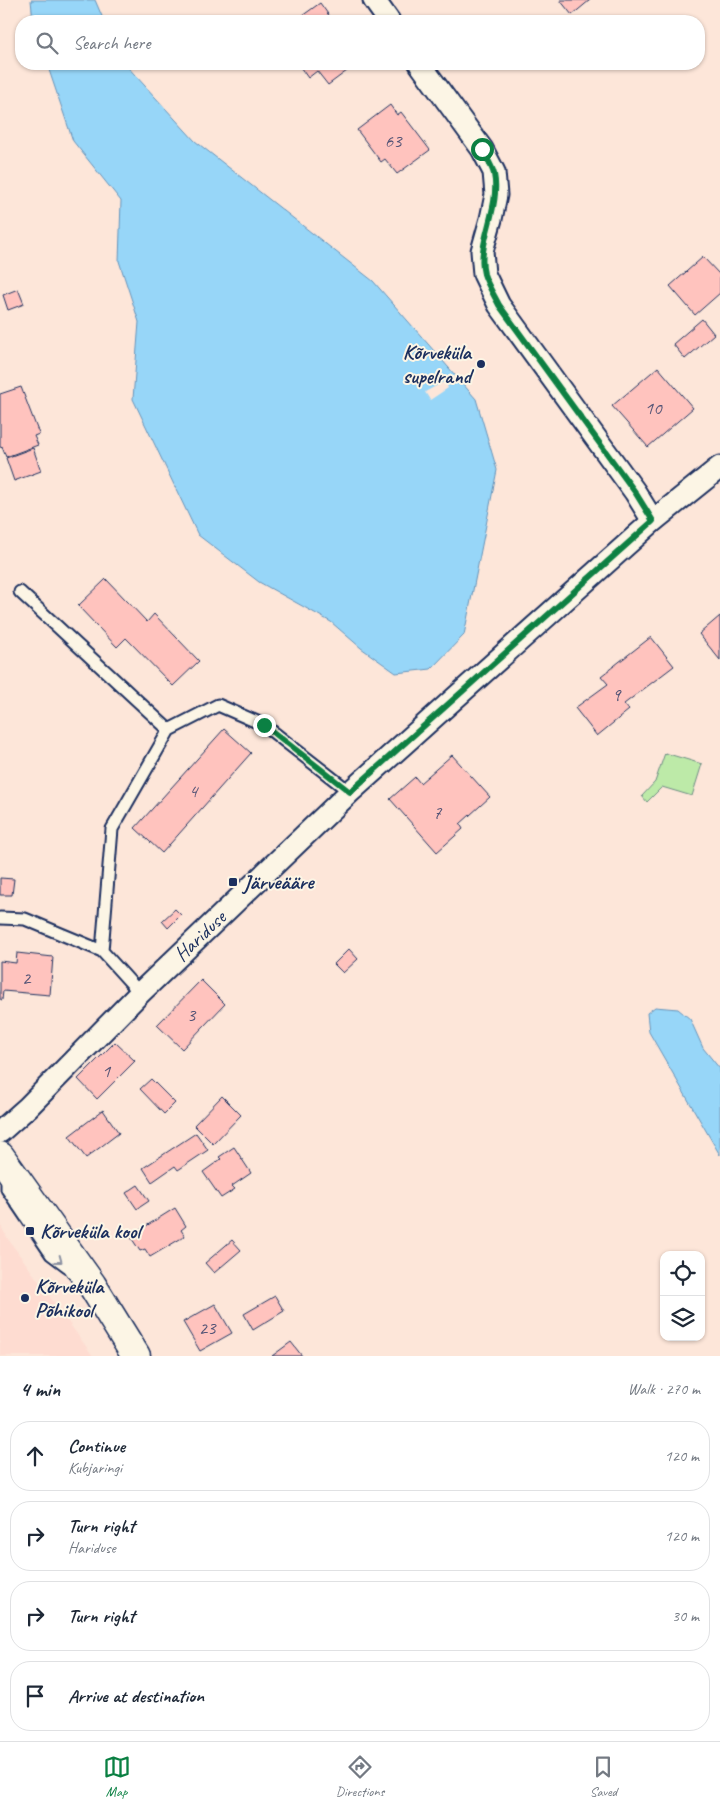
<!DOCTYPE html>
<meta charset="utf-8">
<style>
:root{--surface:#fff;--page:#f6f6f7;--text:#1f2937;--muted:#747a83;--line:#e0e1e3;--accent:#0b8043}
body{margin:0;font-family:Caveat,sans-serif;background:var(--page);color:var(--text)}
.controls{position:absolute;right:15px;bottom:15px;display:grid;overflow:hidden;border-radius:10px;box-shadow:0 1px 4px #0004}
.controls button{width:45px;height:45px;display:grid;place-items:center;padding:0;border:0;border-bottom:1px solid var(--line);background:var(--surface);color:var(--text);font:25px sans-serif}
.stop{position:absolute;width:15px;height:15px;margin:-11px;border:4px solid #0b8043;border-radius:50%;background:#fff}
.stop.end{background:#0b8043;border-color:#fff;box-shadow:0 1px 5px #0008}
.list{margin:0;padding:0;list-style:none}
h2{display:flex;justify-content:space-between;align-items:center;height:65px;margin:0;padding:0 20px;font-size:21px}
h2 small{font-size:16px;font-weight:400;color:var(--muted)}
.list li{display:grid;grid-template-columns:32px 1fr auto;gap:15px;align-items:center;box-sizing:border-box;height:70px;margin:0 10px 10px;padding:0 10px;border:1px solid var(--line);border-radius:20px}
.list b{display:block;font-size:19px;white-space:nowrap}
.list p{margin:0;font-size:16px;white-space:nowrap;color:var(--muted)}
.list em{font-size:16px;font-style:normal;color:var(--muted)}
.icon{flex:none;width:28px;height:28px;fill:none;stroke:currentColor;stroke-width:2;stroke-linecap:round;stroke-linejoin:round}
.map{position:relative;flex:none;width:720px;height:1356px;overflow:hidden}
.search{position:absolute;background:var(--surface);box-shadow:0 1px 4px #0004;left:15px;right:15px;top:15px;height:55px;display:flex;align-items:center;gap:12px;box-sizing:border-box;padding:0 18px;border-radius:20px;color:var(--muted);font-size:19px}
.sheet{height:385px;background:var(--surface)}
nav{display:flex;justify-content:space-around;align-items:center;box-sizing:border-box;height:70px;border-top:1px solid var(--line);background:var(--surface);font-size:14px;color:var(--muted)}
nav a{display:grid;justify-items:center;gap:2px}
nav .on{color:var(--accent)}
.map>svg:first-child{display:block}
</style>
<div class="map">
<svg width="720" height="1356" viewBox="0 0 720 1356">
<rect width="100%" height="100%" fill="#fde6d9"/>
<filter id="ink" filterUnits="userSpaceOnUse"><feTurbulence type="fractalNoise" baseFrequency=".02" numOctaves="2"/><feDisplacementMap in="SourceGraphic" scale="10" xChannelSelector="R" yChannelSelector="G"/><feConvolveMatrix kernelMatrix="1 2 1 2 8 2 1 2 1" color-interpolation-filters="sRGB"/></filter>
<g filter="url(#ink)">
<path fill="#fedcd1" d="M0,1225L8,1239L93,1356H0Z"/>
<path fill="#bdeaa8" stroke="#6c8c83" d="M665,753L702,764L692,796L662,787L647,802L642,796L655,782Z"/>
<path fill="#97d6f8" stroke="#6593ba" d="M31,0H95L104,21H33Z
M47,64H125L195,141L373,281L476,399L497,470L464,635L431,669L396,673L361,648L331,622L259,582L198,535L133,399L139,322L119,261L121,201L73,141Z
M655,1007L678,1009L690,1019L703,1048L720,1069V1155L649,1032L647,1013Z"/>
<path fill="#fde6d9" d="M458,374L460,377L447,386L448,388L430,400L425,392Z"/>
<path fill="#ffc3be" stroke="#1b2f5e" d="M560,0H590L572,15Z
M320,3L333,21H295Z
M298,64H354L355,65L328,85L317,71L308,78Z
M390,105L397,115L401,112L430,150L397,174L385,159L381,162L357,130Z
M703,257L720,275V293L695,315L670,286Z
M18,289L24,304L8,310L3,295Z
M702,319L714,334L685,359L673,344Z
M658,367L693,408L648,447L612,406Z
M21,387L39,434L34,436L38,445L6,457L2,447L1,448L0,446V394Z
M33,448L41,471L14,481L6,458Z
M106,579L147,622L154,614L199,661L173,686L126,638L117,647L78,606Z
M720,616V660L699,634Z
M651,637L674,666L624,704L629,710L597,736L575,708L608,684L601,676Z
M224,729L251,753L162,853L135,828Z
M452,755L490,797L460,824L463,829L437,852L390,799L415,777L420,783Z
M0,878L14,879L12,895H0Z
M175,909L181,915L168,928L162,921Z
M349,949L358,959L343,973L334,964Z
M17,953L53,957L50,995L3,991L2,1000L0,999V961L16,963Z
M201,980L225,1004L182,1049L157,1025Z
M115,1042L135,1061L97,1099L78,1079Z
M151,1079L175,1103L164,1114L140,1089Z
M222,1096L241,1115L213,1144L194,1125Z
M103,1110L119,1133L86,1158L69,1136Z
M196,1133L208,1150L178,1170L175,1166L152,1182L143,1168Z
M234,1147L251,1173L232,1186L235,1189L221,1198L203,1172L221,1159L219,1157Z
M138,1185L149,1201L137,1209L126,1193Z
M175,1208L186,1226L181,1230L185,1236L150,1257L145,1249L140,1251L130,1236Z
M232,1240L241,1250L214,1273L205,1263Z
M275,1296L284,1311L253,1330L244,1314Z
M215,1304L232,1333L200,1351L183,1322Z
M291,1342L302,1356H272Z"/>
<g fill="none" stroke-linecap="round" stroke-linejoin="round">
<defs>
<path id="lane" d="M20,592L169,730
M0,918L25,919L102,951
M140,993L102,951L112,829L169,730L218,705L264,725L350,792
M7,1178V1189L51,1254L67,1266"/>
<g id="street">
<path d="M374,0L389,21"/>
<path d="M420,64L482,149L494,172L496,195L491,219L482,251L484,274L499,305L635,492L653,521"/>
<path id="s1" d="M0,1132L28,1107L140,993L350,792L653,521L720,467"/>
</g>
<path id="secondary" d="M0,1156L92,1285L136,1356"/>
</defs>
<use href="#lane" stroke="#1b2f5e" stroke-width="15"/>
<use href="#street" stroke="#1b2f5e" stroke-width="25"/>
<use href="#secondary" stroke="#1b2f5e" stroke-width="31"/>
<use href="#lane" stroke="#fcf5e5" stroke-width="11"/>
<use href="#street" stroke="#fcf5e5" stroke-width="21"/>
<use href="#secondary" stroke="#fcf5e5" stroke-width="28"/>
</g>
<defs><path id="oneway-chevron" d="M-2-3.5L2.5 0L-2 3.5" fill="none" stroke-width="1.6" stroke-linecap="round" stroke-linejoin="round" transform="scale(1.25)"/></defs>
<use stroke="#8c92a2" href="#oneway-chevron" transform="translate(59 1260) rotate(37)"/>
</g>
<g fill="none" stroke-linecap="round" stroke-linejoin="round" filter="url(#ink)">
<path stroke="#0b8043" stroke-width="6" d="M264,725L350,792L653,521L635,492L499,305C494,295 487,284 484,274C476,243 501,209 494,174C492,166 486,157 482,149"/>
</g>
<g fill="#1b2f5e" stroke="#fcf5e5" stroke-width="2">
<circle cx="481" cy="364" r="5"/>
<rect x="228" y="877" width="10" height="10" rx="2.5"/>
<rect x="25" y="1226" width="10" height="10" rx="2.5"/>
<circle cx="25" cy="1298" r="5"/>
</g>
<g text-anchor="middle" stroke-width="4" stroke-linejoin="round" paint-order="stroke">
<g font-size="19" fill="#545476">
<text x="393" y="147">63</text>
<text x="653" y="414">10</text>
<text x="616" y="701">9</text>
<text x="193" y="797">4</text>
<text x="437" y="819">7</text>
<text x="26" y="984">2</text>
<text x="191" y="1021">3</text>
<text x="106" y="1077">1</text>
<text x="207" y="1334">23</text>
</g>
<g font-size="21" font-weight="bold" fill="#1b2f5e" stroke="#fcf5e5" text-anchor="start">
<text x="471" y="359" text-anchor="end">Kõrveküla<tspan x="471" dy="24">supelrand</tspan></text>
<text x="243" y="889">Järveääre</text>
<text x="40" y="1238">Kõrveküla kool</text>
<text x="35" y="1293">Kõrveküla<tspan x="35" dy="24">Põhikool</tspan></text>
</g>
<g font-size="21" fill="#1b2f5e" stroke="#fcf5e5">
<text dy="7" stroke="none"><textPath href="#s1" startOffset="280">Hariduse</textPath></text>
</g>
</g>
</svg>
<div class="controls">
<button><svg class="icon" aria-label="locate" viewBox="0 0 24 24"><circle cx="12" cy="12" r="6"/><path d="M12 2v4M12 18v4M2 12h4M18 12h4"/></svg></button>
<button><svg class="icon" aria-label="layers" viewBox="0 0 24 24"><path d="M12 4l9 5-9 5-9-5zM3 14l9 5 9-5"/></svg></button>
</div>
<div class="stop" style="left:482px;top:149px"></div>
<div class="stop end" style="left:264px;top:725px"></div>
<div class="search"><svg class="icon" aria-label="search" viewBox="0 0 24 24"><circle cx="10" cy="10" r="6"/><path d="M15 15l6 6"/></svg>Search here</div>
</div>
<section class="sheet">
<h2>4 min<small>Walk · 270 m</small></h2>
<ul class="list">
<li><svg class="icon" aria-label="ahead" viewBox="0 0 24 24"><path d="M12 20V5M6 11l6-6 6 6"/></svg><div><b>Continue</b><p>Kubjaringi</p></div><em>120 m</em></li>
<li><svg class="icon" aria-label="right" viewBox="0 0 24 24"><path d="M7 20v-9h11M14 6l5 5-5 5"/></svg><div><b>Turn right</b><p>Hariduse</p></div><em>120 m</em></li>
<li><svg class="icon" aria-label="right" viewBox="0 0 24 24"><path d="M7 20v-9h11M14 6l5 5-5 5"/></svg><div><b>Turn right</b></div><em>30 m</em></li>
<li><svg class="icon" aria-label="arrive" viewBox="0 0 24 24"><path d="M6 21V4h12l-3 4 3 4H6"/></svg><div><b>Arrive at destination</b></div></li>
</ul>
</section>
<nav>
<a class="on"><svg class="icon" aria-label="map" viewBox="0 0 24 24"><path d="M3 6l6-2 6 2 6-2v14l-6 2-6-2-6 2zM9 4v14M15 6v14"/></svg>Map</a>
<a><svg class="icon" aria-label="directions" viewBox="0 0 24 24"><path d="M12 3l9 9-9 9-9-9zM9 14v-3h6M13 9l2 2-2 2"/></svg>Directions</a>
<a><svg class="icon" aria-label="saved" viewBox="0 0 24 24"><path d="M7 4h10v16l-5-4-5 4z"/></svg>Saved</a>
</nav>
